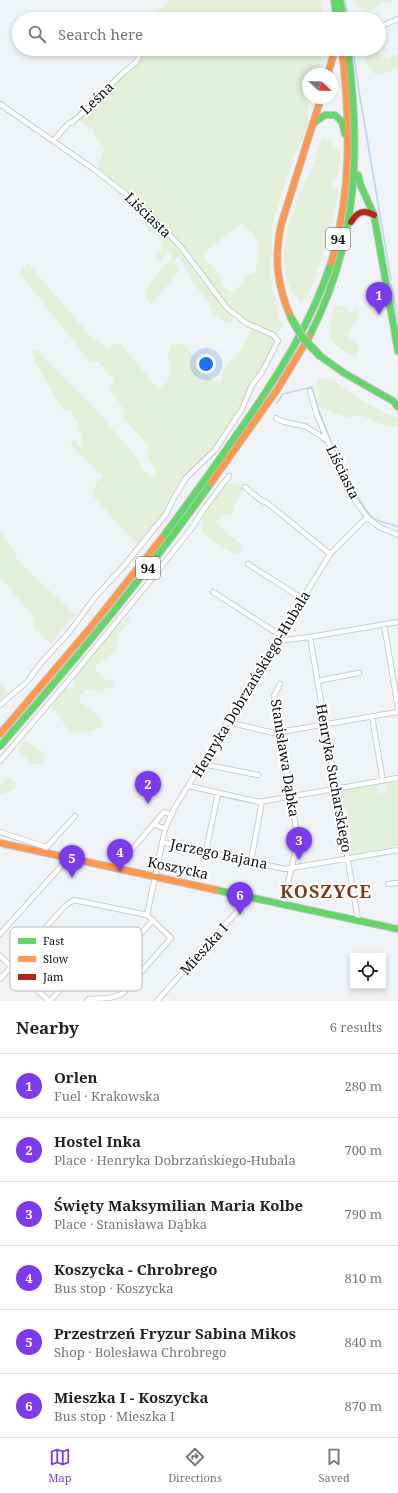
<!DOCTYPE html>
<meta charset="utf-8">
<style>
:root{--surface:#fff;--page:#f2f2f2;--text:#222;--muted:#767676;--line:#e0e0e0;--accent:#7c3aed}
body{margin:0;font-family:"Noto Serif",serif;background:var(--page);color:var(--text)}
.controls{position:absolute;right:12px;bottom:12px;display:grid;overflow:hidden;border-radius:0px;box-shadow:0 2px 6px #0003}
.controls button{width:36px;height:36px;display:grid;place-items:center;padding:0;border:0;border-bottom:1px solid var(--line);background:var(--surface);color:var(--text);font:20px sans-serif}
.compass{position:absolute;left:302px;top:68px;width:36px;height:36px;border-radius:50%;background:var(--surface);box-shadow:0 2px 6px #0003;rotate:113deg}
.you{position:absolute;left:206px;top:364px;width:14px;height:14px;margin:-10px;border:3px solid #fff;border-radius:50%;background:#1a73e8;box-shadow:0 0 0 6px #1a73e833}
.badge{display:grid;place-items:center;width:26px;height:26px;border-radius:50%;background:var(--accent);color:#fff;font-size:13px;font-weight:700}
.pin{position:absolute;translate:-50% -33px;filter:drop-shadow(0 1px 2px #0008)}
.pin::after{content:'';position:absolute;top:21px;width:14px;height:12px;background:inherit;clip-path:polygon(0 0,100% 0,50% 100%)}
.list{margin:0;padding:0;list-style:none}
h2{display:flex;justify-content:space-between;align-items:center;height:52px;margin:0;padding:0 16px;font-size:17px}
h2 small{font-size:13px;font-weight:400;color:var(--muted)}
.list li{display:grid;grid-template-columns:26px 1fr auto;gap:12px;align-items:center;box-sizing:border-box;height:64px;padding:0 16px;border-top:1px solid var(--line)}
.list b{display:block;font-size:15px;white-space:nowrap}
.list p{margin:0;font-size:13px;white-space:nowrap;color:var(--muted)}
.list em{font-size:13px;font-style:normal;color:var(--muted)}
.icon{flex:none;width:22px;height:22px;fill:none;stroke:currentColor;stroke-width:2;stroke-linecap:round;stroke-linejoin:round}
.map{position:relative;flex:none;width:398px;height:1001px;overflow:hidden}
.search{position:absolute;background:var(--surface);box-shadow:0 2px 6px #0003;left:12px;right:12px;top:12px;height:44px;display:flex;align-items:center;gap:10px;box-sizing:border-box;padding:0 14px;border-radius:22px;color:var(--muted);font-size:15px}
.sheet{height:436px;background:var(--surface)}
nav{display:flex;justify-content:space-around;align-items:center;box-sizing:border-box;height:56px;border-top:1px solid var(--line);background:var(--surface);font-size:11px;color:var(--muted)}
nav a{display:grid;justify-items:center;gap:2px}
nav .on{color:var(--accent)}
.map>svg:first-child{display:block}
</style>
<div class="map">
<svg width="398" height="1001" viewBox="0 0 398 1001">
<rect width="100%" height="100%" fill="#eff3f6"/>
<path fill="#e4efd9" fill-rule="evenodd" d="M171,0H320L323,19H147Z
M353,0H391V3H380L369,11L354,4Z
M139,49H322L319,74H308V128L292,161L272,227L271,281L282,327L277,336L279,338L280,341L253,383L242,408L217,445L190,474L169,509L140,546L126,533L92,495L96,483L103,476L70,445L74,440L81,447L83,445L77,420L70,410H63L36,364L31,351L36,349L92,405L132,452L150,478L157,473L147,456L149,446L123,418L124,410L109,388L114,381L98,361L91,363L19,273L23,267L28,263L93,339L108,349L113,345L120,343L158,389L167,382L170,369L168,354L171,345L183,344L195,356L206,375L218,382L223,379L222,373C233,358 247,344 251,325L237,316L233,318L231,324L223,321L214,314L208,302L191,280L188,272L179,257L173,262L179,269L177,274L152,303L146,298L145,292L157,274L172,258L171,253L164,256L157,263V256L164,246L160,238L149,231L142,220L146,209L99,169V160L105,149L94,135L92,129L77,120C92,106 107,91 122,76C126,71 133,69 137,64C140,59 141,54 139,49ZM240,224C263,236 259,249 256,272L249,274L234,292L227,289L222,285L221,275L210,265L202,254Z
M364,49H377L378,55H384L387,59L398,54V68L383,74H375C367,68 364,60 364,49Z
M322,139L330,142L340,152V162L339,175L332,182L333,187L339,188C333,226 322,264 306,299L300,301L292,293L286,277L283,253L289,225L303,185L309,176Z
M335,305L343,306L351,314L356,308L358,319L352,326L348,336L360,346L357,356C325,347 328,333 335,305Z
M319,378L333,380L355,395L359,399L398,419V426L395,427C390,425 385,425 379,423C366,418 360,412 346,418L340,414H336L320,407L316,384Z
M228,483L238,485L244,489L235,506L233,514C224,517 222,512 216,523L243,547L240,554C226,552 212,542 202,532V517L225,484Z
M0,532L14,550L18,561L76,615L51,643L33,628L35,618L0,577Z
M129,616L130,618L126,626L118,633L116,650L101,662L95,665C96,676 104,678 113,682V687L109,689L105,688L102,692C89,692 88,682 79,699L80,702C90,708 98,714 103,725C93,733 82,734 70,732C63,724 59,714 51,706L52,704H55C56,697 66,686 74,685V679L81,669L121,621Z
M0,683L8,692L0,701Z
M24,740L43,752L45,760C36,768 31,764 25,757C23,754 20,753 18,750Z
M7,778C12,778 16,782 17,787L15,790L0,795V786Z
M398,781V846L351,855L349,846L352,843L347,810L346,808H343L340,791L378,785L379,794L388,792L386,783Z"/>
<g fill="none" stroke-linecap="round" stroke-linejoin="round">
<path stroke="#bcd4ee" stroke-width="1.5" d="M345,0L348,19
M353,49L359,91L391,280
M391,284L398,319
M277,403L283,394L312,387C314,394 316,401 318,408C325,429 358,509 375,519C381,523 391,523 398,527"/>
<defs>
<path id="street" d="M379,27L398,19
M0,104L95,170L146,210L181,247L227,308L246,323L273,335L278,341L262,372L252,385L242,409L215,450L186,478L175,496L166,514L123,567L96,596L70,631L41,663L27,682L0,705
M53,141L69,123L73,122L122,74L136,62L139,57V54
M310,391L317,415L348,490L367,517L379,527L398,535
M276,418L281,421L307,427L328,441
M245,487L262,501L266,502L330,554
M248,564L303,599
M213,592L280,635
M384,624L398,708
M310,637L358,920
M278,639L284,640L310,637L398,622
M317,681L359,673
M280,684L274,696L298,840L283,904
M372,717L383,781
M227,722L274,733L398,712
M0,761L73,675L150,581L194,525L203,510L229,476
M203,764L258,775
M189,786L259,802L398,778
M154,824L165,829
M0,832L46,847
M162,842L285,869L398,850
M45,849L75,816
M206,851L218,793
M251,861L262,801
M117,868L120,861L135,846L164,812L172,815
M388,884L398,883
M147,915L165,829L174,809L330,554L367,517
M0,934L63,864L68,857
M0,956L49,1001
M0,979L65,906L74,900L147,915L171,938L122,994L110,998L89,999L87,1001
M50,1001L106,940L133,943L153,920
M157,1001L250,897"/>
<path id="fast" d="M334,0L337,19
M340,0L344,19
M315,122L325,115H335L342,122L345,134
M358,175L361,186L374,215
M374,215L398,351
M309,337C358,242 361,153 348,49
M320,356L344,373L393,401
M393,401L398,407
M162,538C189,502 215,466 240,430C277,377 311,324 331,263
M0,746C74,661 146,575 211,483
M216,890L398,929"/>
<path id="slow" d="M328,74L335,49
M331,263C352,193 350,120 342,49
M291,318C277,285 274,260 281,225L321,98
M211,483L277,390L309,337
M0,734L91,627L162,538
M0,843L216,890"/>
<path id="jam" d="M351,222C357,212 364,209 374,215"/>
</defs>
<use href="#street" stroke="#bec1c3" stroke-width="6"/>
<use href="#fast" stroke="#bec1c3" stroke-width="8"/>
<use href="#slow" stroke="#bec1c3" stroke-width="8"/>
<use href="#jam" stroke="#bec1c3" stroke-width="8"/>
<use href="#street" stroke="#fdfdfe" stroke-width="4.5"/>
<use href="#fast" stroke="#63d668" stroke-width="6"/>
<use href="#slow" stroke="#ff974d" stroke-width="6"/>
<use href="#jam" stroke="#b3261e" stroke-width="6"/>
<defs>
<path id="fast-bridge" d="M291,318L303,338L320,356"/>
</defs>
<use href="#fast-bridge" stroke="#bec1c3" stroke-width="9" stroke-linecap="butt"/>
<use href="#fast-bridge" stroke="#63d668" stroke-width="7"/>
</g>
<g text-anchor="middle" stroke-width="3.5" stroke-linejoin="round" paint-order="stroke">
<g fill="#fff" stroke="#555658" stroke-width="1">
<rect x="326" y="228" width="24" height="22" rx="3"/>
<rect x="136" y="557" width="24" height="22" rx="3"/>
</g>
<g font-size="13" font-weight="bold" fill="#0c0e10">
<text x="338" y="244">94</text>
<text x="148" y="573">94</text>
</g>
<g font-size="14" fill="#0c0e10" stroke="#fff">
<text transform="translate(97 98) rotate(-44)" y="5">Leśna</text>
<text transform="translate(148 215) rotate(44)" y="5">Liściasta</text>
<text transform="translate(343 472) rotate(64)" y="5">Liściasta</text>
<text transform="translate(251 684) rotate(-59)" y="5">Henryka Dobrzańskiego-Hubala</text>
<text transform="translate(285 758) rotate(81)" y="5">Stanisława Dąbka</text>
<text transform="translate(334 778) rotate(80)" y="5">Henryka Sucharskiego</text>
<text transform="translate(219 854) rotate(12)" y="5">Jerzego Bajana</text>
<text transform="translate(178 868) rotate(12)" y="5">Koszycka</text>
<text transform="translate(204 949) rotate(-48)" y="5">Mieszka I</text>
</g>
<g font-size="18" font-weight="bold" letter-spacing="1" fill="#7c3d1a" stroke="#fff">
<text x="326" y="898">KOSZYCE</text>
</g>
</g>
<rect x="10" y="927" width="132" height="64" rx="6" fill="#fff" stroke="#b6b7b7" stroke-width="1"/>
<rect x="18" y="938" width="18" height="6" fill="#63d668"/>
<rect x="18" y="956" width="18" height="6" fill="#ff974d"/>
<rect x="18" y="974" width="18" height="6" fill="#b3261e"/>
<g font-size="11" fill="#0c0e10">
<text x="43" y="945">Fast</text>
<text x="43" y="963">Slow</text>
<text x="43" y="981">Jam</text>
</g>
</svg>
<div class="controls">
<button><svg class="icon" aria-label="locate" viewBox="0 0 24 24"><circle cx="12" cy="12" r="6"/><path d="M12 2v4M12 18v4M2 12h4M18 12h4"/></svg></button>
</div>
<svg class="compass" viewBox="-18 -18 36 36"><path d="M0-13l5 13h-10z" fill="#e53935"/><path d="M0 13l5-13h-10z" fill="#767676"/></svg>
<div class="you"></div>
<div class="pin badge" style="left:379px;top:315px">1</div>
<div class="pin badge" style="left:148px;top:804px">2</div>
<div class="pin badge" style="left:299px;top:860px">3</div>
<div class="pin badge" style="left:120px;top:872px">4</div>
<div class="pin badge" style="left:72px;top:878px">5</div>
<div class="pin badge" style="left:240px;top:915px">6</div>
<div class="search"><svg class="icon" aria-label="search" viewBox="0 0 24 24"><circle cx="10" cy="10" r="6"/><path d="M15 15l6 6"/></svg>Search here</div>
</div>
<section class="sheet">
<h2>Nearby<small>6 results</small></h2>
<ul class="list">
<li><span class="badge">1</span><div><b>Orlen</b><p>Fuel · Krakowska</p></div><em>280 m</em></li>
<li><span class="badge">2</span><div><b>Hostel Inka</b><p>Place · Henryka Dobrzańskiego-Hubala</p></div><em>700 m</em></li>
<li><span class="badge">3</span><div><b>Święty Maksymilian Maria Kolbe</b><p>Place · Stanisława Dąbka</p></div><em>790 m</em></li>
<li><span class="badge">4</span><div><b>Koszycka - Chrobrego</b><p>Bus stop · Koszycka</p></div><em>810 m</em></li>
<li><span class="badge">5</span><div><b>Przestrzeń Fryzur Sabina Mikos</b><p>Shop · Bolesława Chrobrego</p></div><em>840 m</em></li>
<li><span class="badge">6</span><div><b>Mieszka I - Koszycka</b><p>Bus stop · Mieszka I</p></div><em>870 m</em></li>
</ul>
</section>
<nav>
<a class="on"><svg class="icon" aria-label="map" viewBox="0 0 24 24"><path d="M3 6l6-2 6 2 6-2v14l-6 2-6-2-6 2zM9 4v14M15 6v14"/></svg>Map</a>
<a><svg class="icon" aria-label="directions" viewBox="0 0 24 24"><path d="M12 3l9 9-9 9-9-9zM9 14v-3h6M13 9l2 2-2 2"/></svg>Directions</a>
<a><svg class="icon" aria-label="saved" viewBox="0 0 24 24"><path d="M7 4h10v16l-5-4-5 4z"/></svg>Saved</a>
</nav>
